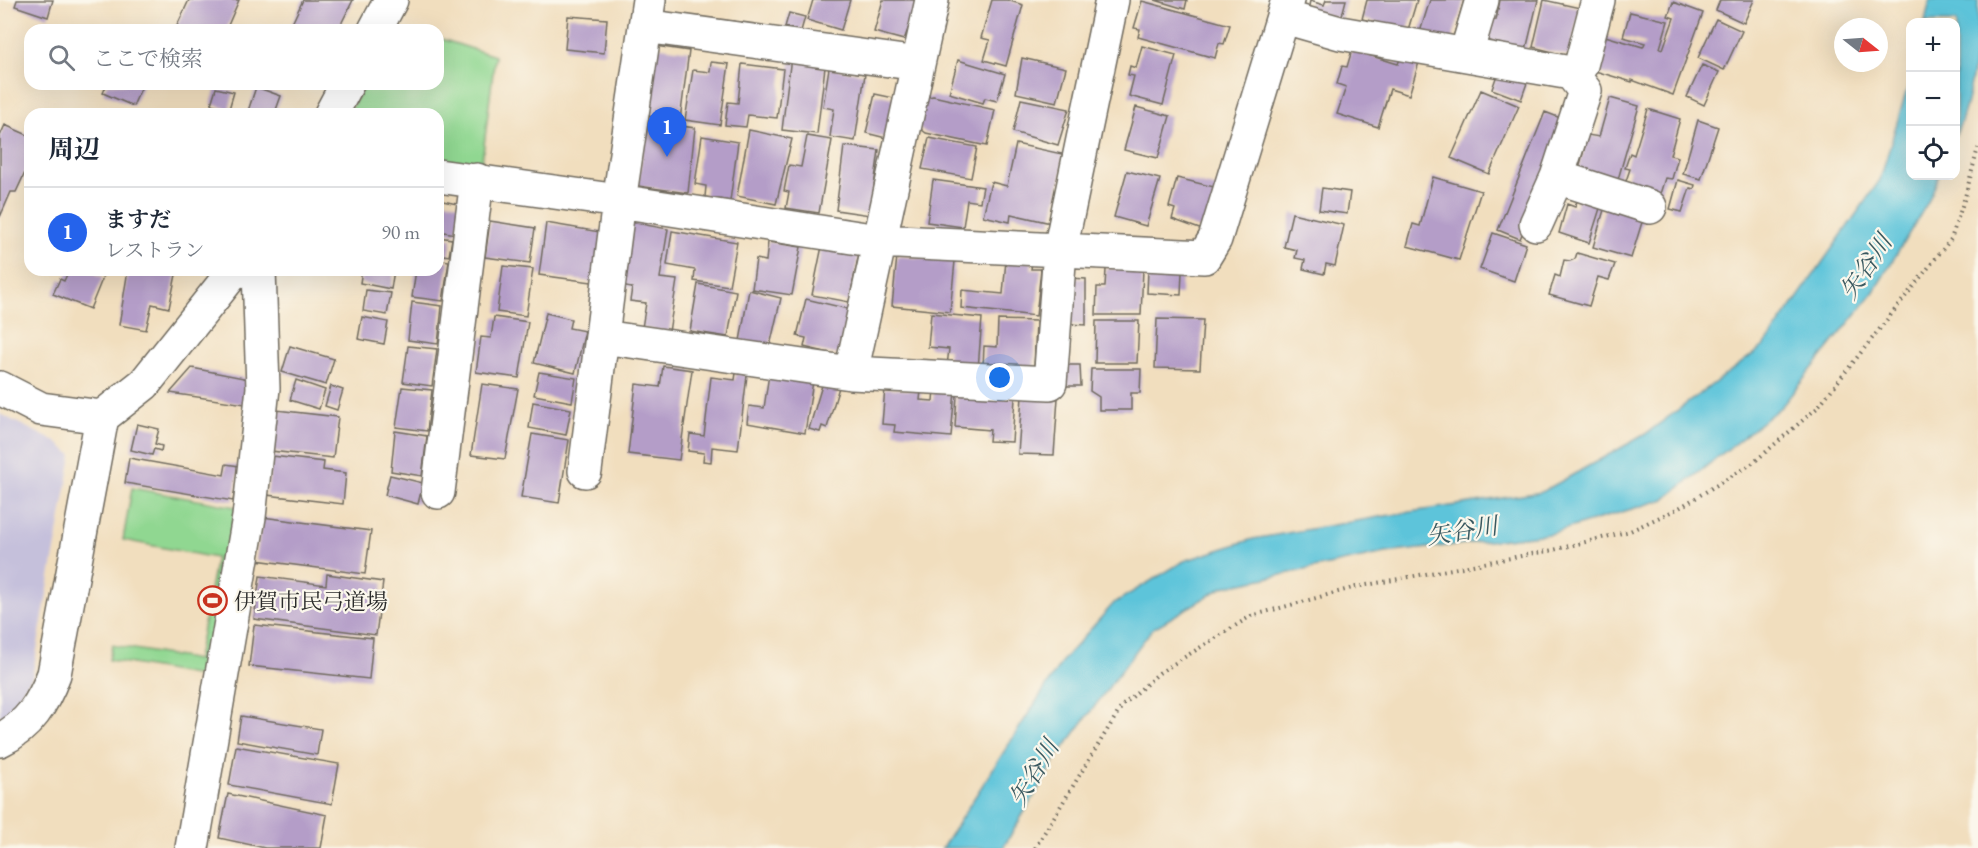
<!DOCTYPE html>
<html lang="ja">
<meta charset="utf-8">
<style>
:root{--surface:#fff;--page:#f2f2f3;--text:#1f2937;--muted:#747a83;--line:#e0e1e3;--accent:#2563eb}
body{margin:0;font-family:"EB Garamond","Noto Serif JP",serif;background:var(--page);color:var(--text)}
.controls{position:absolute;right:18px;top:18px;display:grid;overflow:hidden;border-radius:12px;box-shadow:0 6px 24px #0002}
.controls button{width:54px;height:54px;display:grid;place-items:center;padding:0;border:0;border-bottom:2px solid var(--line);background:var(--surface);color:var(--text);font:30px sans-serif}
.compass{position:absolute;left:1834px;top:18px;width:54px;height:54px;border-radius:50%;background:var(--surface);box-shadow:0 6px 24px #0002;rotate:107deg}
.you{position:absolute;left:1000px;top:378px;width:21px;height:21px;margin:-15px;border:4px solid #fff;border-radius:50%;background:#1a73e8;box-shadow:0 0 0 9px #1a73e833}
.badge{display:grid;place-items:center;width:39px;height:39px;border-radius:50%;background:var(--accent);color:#fff;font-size:20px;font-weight:700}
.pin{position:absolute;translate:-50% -50px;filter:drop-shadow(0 2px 3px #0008)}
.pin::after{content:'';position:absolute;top:32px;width:21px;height:18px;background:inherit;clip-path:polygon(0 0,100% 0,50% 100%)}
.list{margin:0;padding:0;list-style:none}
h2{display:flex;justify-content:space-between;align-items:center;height:78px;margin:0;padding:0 24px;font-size:26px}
h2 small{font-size:20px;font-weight:400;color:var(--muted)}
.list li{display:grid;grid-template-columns:39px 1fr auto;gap:18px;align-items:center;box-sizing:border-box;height:90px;padding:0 24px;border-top:2px solid var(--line)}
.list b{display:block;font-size:22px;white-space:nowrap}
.list p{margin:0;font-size:20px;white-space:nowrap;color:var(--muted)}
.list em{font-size:20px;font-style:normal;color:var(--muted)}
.icon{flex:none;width:33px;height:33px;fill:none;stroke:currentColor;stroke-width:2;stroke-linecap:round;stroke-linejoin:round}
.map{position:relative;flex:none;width:1978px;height:848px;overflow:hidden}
.search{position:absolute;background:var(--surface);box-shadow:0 6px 24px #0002;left:24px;top:24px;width:420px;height:66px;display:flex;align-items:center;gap:15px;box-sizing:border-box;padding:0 21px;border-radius:18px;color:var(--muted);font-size:22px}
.panel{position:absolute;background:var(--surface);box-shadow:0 6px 24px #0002;left:24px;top:108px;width:420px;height:168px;border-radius:18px}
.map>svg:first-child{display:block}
</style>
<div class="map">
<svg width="1978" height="848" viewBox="0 0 1978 848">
<rect width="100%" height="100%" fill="#fbf7ec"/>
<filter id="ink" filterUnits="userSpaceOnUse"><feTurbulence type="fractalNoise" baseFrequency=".0167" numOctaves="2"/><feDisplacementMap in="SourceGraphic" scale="12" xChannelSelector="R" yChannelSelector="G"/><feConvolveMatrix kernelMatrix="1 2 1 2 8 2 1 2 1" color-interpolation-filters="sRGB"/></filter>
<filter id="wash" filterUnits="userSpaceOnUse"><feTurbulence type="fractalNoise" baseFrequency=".008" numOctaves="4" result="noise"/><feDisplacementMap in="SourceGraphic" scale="24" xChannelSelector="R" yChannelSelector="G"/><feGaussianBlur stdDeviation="1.35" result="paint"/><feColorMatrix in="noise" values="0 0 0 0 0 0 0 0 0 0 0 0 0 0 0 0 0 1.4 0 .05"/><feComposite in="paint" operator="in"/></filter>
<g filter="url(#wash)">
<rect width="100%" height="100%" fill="#f1debe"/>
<path fill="#c5c0db" d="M0,414L56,442L72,455L32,677L5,716L0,718Z"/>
<path fill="#90d791" stroke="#5e815e" stroke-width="1.5" d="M438,38L495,56L481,170L438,164V114H348L365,84H438Z
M132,488L236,507L205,677L109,660L112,645L197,660L216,558L123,540Z"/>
<path fill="#5dc4da" stroke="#447882" stroke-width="1.5" d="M1930,0H1978C1978,45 1973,94 1956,135V22H1925Z
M1910,79V176H1939L1928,202L1873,293L1782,406L1665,499L1549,534L1385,553L1223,587L1152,629L1057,757L1003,848H942L1063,660L1114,603L1184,561L1253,539L1385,516L1542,492L1644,435L1764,346L1880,180Z"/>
<g id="blocks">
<path fill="#b49dc8" d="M17,0H53L48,17L15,6Z
M189,0H239L226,30H175Z
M303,0H353L338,30H289Z
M813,0H850L841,30L807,20Z
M883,0H920L912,31L908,29L904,40L874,32Z
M992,0H1007L1023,5L1006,66L984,60L990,40L981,38Z
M1155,0H1187L1185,9Z
M1326,0H1346L1341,19L1308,10L1310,1L1324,5Z
M1367,0H1417L1408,30L1362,19Z
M1430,0H1464L1452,41L1420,32Z
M1500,0H1538L1526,50L1485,40L1491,19L1496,20Z
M1544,0L1580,8L1569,56L1533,47Z
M1720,0H1754L1744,23L1716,10Z
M1142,1L1230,25L1224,44L1219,43L1215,58L1138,37L1140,29L1134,28Z
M1673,2L1703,13L1673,95L1632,80V82L1595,71L1605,36L1643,47L1645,43L1623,37L1630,12L1668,21L1660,48L1663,49L1674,18L1668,16Z
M789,13L805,17L801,31L785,27Z
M568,16L607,19L604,53L565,49Z
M1716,19L1742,31L1724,70L1698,58Z
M655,46L689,51L680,120L646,116Z
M1142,46L1176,55L1163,105L1129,96L1134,76L1128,75L1130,66L1136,68Z
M1352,50L1398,64L1402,54L1420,59L1409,95L1390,89L1378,127L1337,114L1346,87L1337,84L1342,66L1347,67Z
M791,57L825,67L817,134L782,130Z
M1022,58L1066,68L1057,102L1016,93Z
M958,60L1005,74L997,101L985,98L983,103L949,93Z
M711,62L729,64L720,125L685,120L693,70L710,72Z
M742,64L783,69L777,118L748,115L746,127L725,125L728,102L738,103Z
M1702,65L1719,72L1704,105L1687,97Z
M829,68L865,74L855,141L830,137L834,109L823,107Z
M1498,72L1527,83L1521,100L1492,89Z
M107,84H143L133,106L103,93Z
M256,87L281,96L276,110L288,114H247Z
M216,88L234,92L229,109L211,104Z
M1481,90L1519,106L1489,174L1451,158Z
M875,94L894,98L886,138L866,133Z
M933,96L995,110L987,146L926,133L917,126L924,98Z
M1610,98L1639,106L1617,183L1578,172L1588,135L1599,137Z
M1021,99L1069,109L1058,145L1013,132Z
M1136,107L1170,116L1158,158L1124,150Z
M1648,109L1680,119L1670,155L1678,157L1672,179L1665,178L1660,194L1625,184L1630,169L1625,168L1630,153L1634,155Z
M1545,112L1568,121L1520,239L1498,230Z
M1698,120L1718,127L1701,179L1683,174Z
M646,121L695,128L688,193L638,186Z
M5,125L30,136V162L16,192H11L0,217V136Z
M749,130L792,139L776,204L737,196Z
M702,136L738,142L730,201L705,197L706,186L695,184Z
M807,136L832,140L819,213L786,208L789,192L784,191L789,165L801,167Z
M929,138L977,147L971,178L922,169Z
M1016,144L1062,154L1063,167L1051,223L1011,214L1010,222L983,216L991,182L1007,186Z
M844,146L879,150L870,215L836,210Z
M1127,171L1160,179L1146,226L1114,217Z
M1433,177L1481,191L1459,260L1407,246L1413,224L1420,226Z
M1177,178L1218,188L1205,231L1172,219L1175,209L1169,207Z
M933,180L983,187L980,202L967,200L963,227L927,222Z
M1678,180L1695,185L1694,189L1690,188L1682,212L1670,209Z
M1322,188L1350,192L1347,214L1319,210Z
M1579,195L1602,202L1589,243L1559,233L1567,204L1575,207Z
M438,200L462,205L456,234L438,231Z
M1606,203L1643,219L1631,258L1593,247Z
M1292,213L1344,225L1335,266L1326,264L1324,274L1303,269L1305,260L1295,258L1297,250L1284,247Z
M490,221L535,228L530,263L485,257Z
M630,222L668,229L660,278L677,280L669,332L642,328L646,303L630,301L632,288L620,286Z
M546,223L606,233L599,283L539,275Z
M672,231L737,242L729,286L694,281L695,270L667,265Z
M1493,233L1526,244L1514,281L1480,269Z
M438,237L452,239L449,256L438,254Z
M768,242L801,247L792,295L752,289L756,259L766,261Z
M822,246L859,253L849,302L812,295Z
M1577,253L1615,264L1609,280L1598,277L1589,306L1549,295L1555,275L1560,277L1564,260L1570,261L1575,259Z
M897,256L955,261L950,312L892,306Z
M438,259L449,261L443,301L412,297L416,270H438Z
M1006,260L1032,262L1031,269H1041L1036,316L961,308L962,290L1003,294Z
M503,266L533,269L526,316L497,312Z
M1106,269H1143L1141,315H1096L1097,287H1105Z
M69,270H87L103,277L90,309L53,294L60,279L64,281Z
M128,270H177L169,308L152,304L146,330L119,325Z
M362,270H394L391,289L360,283Z
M1148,270L1182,272L1181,295L1147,293Z
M1069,278L1086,279V325L1068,324Z
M698,284L736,291L728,337L690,331Z
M366,290L391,293L387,315L363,311Z
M749,290L781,298L770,346L740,341Z
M806,299L849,309L838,355L804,347L806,338L797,336Z
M412,302L442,306L438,344L408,340Z
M546,313L571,319L569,328L585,331L575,373L534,363Z
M931,313L982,318L978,369L947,366L949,349L928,347Z
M362,317L388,322L384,344L358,339Z
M494,317L528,322L519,378L476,372L481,337L491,338Z
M1157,319L1203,320L1200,369L1155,368Z
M998,320L1036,321L1034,370L983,367L984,346L997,347Z
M1096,321H1139L1137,363H1095Z
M290,346L334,359L326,385L282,372Z
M408,346L437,349L432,386L403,382Z
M1066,365H1080L1081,386H1066Z
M663,366L692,370L679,460L628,454L636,384L660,387Z
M192,368L249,379L245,404L170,393Z
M1091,369H1141L1140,393H1131V410H1099V397L1090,391Z
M539,372L576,378L572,402L534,395Z
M736,373L747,375L738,450L712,447L711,462L703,461L704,453L688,451L690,434L704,436L711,377L735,380Z
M769,374L813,381L805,433L747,423L749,406L764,408Z
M296,380L325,390L319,409L290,400Z
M823,382L839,387L827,428L822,426L820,432L809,429Z
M482,384L518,389L505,459L471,455Z
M331,386L343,390L337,410L325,406Z
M402,387L432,390L427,431L396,427Z
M885,388L921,391L920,400L933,401L934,389L955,390L951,437L894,432L895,425L882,424Z
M957,395L1015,398L1012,442L989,441L990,430L955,427Z
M1022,396L1058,398L1054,455L1018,454Z
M533,402L571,409L566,435L529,428Z
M276,410L338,417L333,458L271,451Z
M137,424L159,429L155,444L162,446L161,451L154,449L152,455L131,450Z
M395,431L427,436L422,476L391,471Z
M532,434L569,440L559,503L521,497Z
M272,456L324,462L323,470L346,473L343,504L267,495Z
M129,458L224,475L226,464L239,466L233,501L125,483Z
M390,475L423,483L418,504L385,495Z
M262,517L371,531L365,574L256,560Z
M327,574L383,582L376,635L254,619L260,576L326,585Z
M254,625L373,638L369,679L249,666Z
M241,716L321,729L317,755L237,741Z
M236,746L339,764L332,804L229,785Z
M228,794L327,815L321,848H265L219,838Z"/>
</g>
</g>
<g filter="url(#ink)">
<use href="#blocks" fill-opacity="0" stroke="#706a5e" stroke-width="1.5"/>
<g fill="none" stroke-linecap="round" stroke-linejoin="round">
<defs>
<path id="minor" d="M1284,17L1340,33L1571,73L1581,65L1598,0
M645,26L918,64
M375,30L391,0
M1466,54L1482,0
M331,114L347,84
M438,176L619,201L878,241L1204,257L1215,239L1288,0
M1557,177L1650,207
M1536,224L1557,177L1585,91L1571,73
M603,337L851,373L1050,383L1060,250L1112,0
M851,373L932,0
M0,388L41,409L102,417L144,384L235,270
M585,471L619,201L649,0
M438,492L477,180
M0,740C29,726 43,703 54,674L102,417
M192,848L249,517L263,388L259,270"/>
</defs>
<use href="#minor" stroke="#706a5e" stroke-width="36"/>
<path stroke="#706a5e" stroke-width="4" stroke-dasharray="1.5 4.5" stroke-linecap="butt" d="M1035,848L1122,706L1159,673L1251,616L1356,587L1553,550L1630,531L1679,508L1753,463L1817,408L1951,239L1965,197L1978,148"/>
<use href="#minor" stroke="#fff" stroke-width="33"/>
</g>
</g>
<defs>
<symbol id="stadium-ring" viewBox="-11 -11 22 22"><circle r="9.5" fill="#fbf7ec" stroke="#c8321e" stroke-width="1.5"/><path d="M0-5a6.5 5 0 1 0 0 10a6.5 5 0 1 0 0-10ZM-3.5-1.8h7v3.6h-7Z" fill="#c8321e"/></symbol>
</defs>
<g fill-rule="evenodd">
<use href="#stadium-ring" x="196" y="584" width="33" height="33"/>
</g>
<g text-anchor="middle" stroke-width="4.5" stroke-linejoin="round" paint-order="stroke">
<g font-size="22" fill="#2b2b2b" stroke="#fbf7ec" text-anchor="start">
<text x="234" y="609">伊賀市民弓道場</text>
</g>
<g font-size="24" font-style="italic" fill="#3a5960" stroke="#fbf7ec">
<text transform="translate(1866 267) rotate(-56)" y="8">矢谷川</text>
<text transform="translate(1462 531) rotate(-9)" y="8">矢谷川</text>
<text transform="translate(1034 773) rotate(-59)" y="8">矢谷川</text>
</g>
</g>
</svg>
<div class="controls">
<button>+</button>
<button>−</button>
<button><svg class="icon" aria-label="locate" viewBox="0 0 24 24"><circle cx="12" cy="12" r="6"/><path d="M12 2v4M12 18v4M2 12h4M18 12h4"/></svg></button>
</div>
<svg class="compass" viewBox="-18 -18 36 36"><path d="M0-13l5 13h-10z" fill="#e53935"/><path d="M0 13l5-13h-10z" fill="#747a83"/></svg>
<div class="you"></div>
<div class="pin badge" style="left:667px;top:157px">1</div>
<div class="search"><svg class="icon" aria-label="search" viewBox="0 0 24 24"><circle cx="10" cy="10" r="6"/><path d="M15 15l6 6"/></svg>ここで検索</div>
<section class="panel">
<h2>周辺<small></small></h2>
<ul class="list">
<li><span class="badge">1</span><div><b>ますだ</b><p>レストラン</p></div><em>90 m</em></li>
</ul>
</section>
</div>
